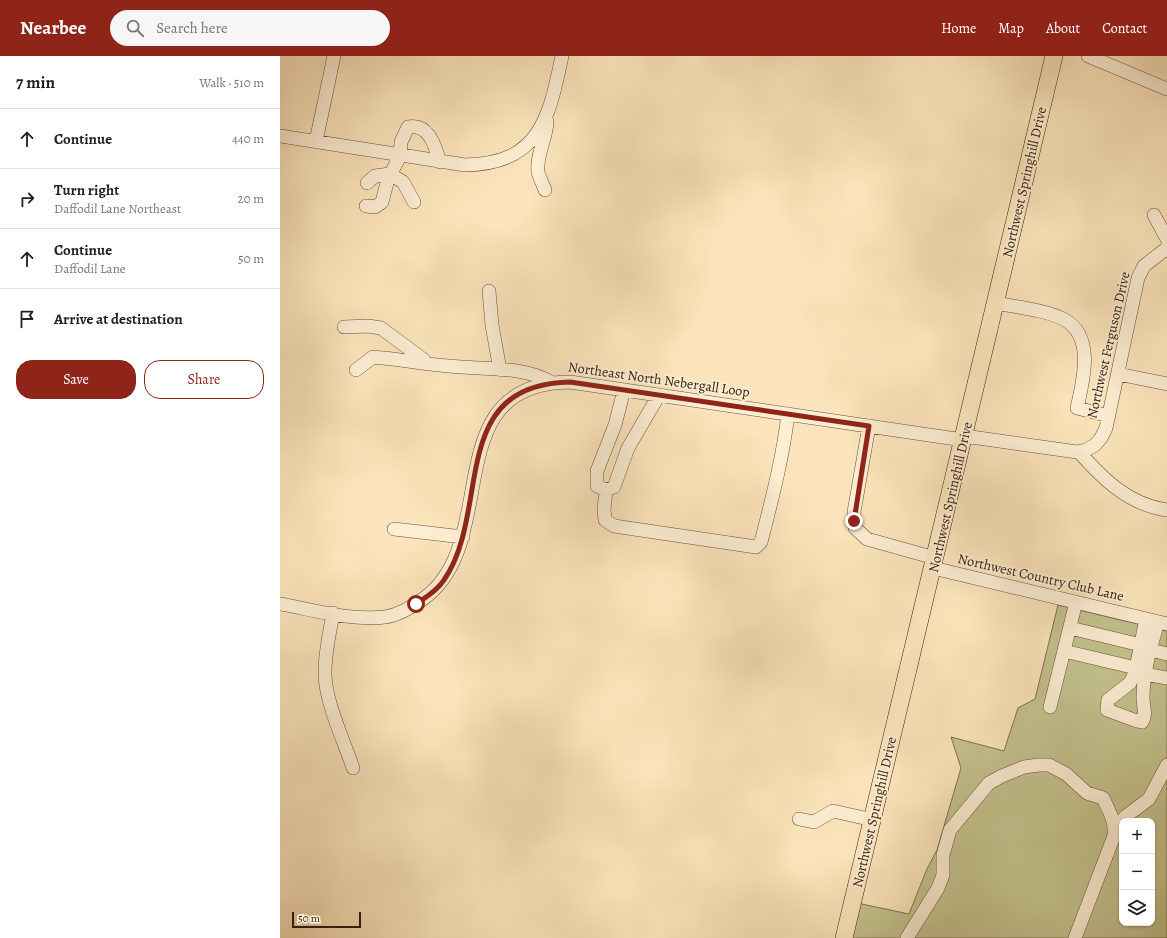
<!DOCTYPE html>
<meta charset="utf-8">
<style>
:root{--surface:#fff;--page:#f6f6f6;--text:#222;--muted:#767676;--line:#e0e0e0;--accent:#8f2418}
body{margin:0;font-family:Alegreya,serif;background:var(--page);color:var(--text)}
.controls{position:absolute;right:12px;bottom:12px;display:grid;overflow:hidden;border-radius:8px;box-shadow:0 1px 3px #0004}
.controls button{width:36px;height:36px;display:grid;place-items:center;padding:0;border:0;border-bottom:1px solid var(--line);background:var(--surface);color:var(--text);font:20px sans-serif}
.scale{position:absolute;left:12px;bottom:10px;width:69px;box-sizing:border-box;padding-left:4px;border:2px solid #37200e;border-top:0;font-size:11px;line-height:14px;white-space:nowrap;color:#37200e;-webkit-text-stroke:3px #fcedd3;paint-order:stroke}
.stop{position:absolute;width:12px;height:12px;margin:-9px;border:3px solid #8f2418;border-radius:50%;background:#fff}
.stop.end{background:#8f2418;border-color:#fff;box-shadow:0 1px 4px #0008}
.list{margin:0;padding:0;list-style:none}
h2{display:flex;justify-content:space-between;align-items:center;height:52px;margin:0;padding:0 16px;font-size:17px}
h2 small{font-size:13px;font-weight:400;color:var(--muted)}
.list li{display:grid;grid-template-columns:26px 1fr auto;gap:12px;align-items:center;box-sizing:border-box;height:60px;padding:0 16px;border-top:1px solid var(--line)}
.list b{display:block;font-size:15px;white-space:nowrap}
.list p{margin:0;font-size:13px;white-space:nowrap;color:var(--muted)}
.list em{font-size:13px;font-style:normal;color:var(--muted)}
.actions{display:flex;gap:8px;padding:12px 16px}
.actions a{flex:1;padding:9px 0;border:1px solid var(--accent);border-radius:16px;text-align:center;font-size:14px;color:var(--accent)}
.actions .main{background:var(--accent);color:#fff}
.icon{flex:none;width:22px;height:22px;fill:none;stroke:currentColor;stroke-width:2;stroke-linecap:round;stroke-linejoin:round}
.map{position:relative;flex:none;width:887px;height:882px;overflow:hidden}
header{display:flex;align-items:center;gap:24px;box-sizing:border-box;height:56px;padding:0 20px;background:var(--accent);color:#fff}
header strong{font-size:19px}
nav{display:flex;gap:22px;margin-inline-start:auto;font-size:14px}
.search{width:280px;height:36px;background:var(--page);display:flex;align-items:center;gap:10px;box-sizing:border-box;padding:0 14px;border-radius:22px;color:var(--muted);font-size:15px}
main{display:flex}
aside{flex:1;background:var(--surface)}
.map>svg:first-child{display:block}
</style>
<header>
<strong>Nearbee</strong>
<div class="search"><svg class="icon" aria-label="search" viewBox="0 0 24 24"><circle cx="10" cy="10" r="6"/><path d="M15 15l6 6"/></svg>Search here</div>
<nav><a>Home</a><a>Map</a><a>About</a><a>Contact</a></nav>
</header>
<main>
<aside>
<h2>7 min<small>Walk · 510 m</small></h2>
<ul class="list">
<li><svg class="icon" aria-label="ahead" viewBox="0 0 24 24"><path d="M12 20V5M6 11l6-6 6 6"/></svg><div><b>Continue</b></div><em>440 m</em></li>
<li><svg class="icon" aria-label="right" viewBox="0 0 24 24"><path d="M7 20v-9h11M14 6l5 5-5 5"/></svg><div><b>Turn right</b><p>Daffodil Lane Northeast</p></div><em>20 m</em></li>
<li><svg class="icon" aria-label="ahead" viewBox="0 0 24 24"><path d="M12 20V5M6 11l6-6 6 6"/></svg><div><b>Continue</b><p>Daffodil Lane</p></div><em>50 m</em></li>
<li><svg class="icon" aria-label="arrive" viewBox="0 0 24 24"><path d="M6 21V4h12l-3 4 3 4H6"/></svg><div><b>Arrive at destination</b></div></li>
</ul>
<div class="actions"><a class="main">Save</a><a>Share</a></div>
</aside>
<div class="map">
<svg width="887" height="882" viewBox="0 0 887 882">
<rect width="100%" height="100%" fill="#fbe4bb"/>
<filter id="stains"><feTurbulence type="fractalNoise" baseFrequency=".005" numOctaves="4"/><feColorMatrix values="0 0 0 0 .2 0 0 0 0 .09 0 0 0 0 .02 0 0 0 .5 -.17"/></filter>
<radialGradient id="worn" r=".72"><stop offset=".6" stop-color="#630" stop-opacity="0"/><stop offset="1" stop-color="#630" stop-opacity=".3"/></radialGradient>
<path fill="#c3c28d" stroke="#7d714e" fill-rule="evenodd" d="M778,549L887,575V882H568L577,847L629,858L647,813L657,794L681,712L671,681L724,695L738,652L755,643ZM842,765H872V867H842Z"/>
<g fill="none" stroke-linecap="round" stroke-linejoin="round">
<defs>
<path id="minor" d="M808,0L887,33
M0,80L185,109C260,108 269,62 282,0
M36,85L54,0
M87,127L95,120L110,118L123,126L134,146
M265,134C263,128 259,121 258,116C256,98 267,82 267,65
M86,150L95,151L102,146L108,123L120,100L121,86L128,71C149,67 155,90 160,106
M874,159L887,183
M209,235L212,269L220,314
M715,247C736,251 767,254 785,264C815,281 803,325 797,352L829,360
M64,271L88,270L101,272L144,304
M76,314L93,301C118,303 143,308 169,310C202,314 241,309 271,326
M838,318L887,328
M344,334L335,369L317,415V430L326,434L334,431L348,392L379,339
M589,370L574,456L575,472L587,483L655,502
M684,380L797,396L806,394L815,389L821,382L826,372L858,222L864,210L887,192
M799,396C823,423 848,448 886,454
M326,434L324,453L325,464L334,470L476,491L481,486C492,443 503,401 508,358
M114,473L183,481
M653,512L887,568
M0,548C34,554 71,565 105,561C119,559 132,551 143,543C224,486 154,327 290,326L683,384
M53,557C50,576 45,596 45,615C44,643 64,685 73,712
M866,563L855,617L850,627L828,644L827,654L857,665L862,666C867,658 863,652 863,642C863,616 871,590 878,566
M790,572L861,589
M870,594L887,598
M784,595L856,612
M865,618L887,622
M770,651L796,546
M519,763L534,766L553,755L593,764
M835,772L846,760L869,743L887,709
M627,882L658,832L663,819V799L670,774L709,727L722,720L744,711L759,709H769L786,718L807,737L823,742C829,755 836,766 834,780L795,882"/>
<path id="major" d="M564,882L774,0"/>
</defs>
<use href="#minor" stroke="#685139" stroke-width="14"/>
<use href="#major" stroke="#37200e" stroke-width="18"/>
<use href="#minor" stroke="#fcedd3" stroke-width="13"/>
<use href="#major" stroke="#fbe4bb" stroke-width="17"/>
</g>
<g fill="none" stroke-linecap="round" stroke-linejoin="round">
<path stroke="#8f2418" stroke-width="5" d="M136,548C146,541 157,535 164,524C212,455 166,328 290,326L589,370L574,465"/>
</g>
<g text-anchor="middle" stroke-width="3.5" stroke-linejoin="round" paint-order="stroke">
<g font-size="14" fill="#37200e" stroke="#fcedd3">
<text transform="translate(744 126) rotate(-77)" y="5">Northwest Springhill Drive</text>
<text transform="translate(828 289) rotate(-77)" y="5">Northwest Ferguson Drive</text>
<text transform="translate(379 323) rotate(8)" y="5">Northeast North Nebergall Loop</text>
<text transform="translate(670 441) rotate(-77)" y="5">Northwest Springhill Drive</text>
<text transform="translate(761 521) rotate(13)" y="5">Northwest Country Club Lane</text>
<text transform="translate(594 756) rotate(-77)" y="5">Northwest Springhill Drive</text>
</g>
</g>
<rect width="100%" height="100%" filter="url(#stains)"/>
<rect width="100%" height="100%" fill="url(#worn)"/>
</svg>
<div class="controls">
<button>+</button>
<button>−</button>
<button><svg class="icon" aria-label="layers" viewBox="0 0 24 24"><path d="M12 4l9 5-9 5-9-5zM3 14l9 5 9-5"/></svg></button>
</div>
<div class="scale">50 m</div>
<div class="stop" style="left:136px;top:548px"></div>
<div class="stop end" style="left:574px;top:465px"></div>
</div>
</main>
